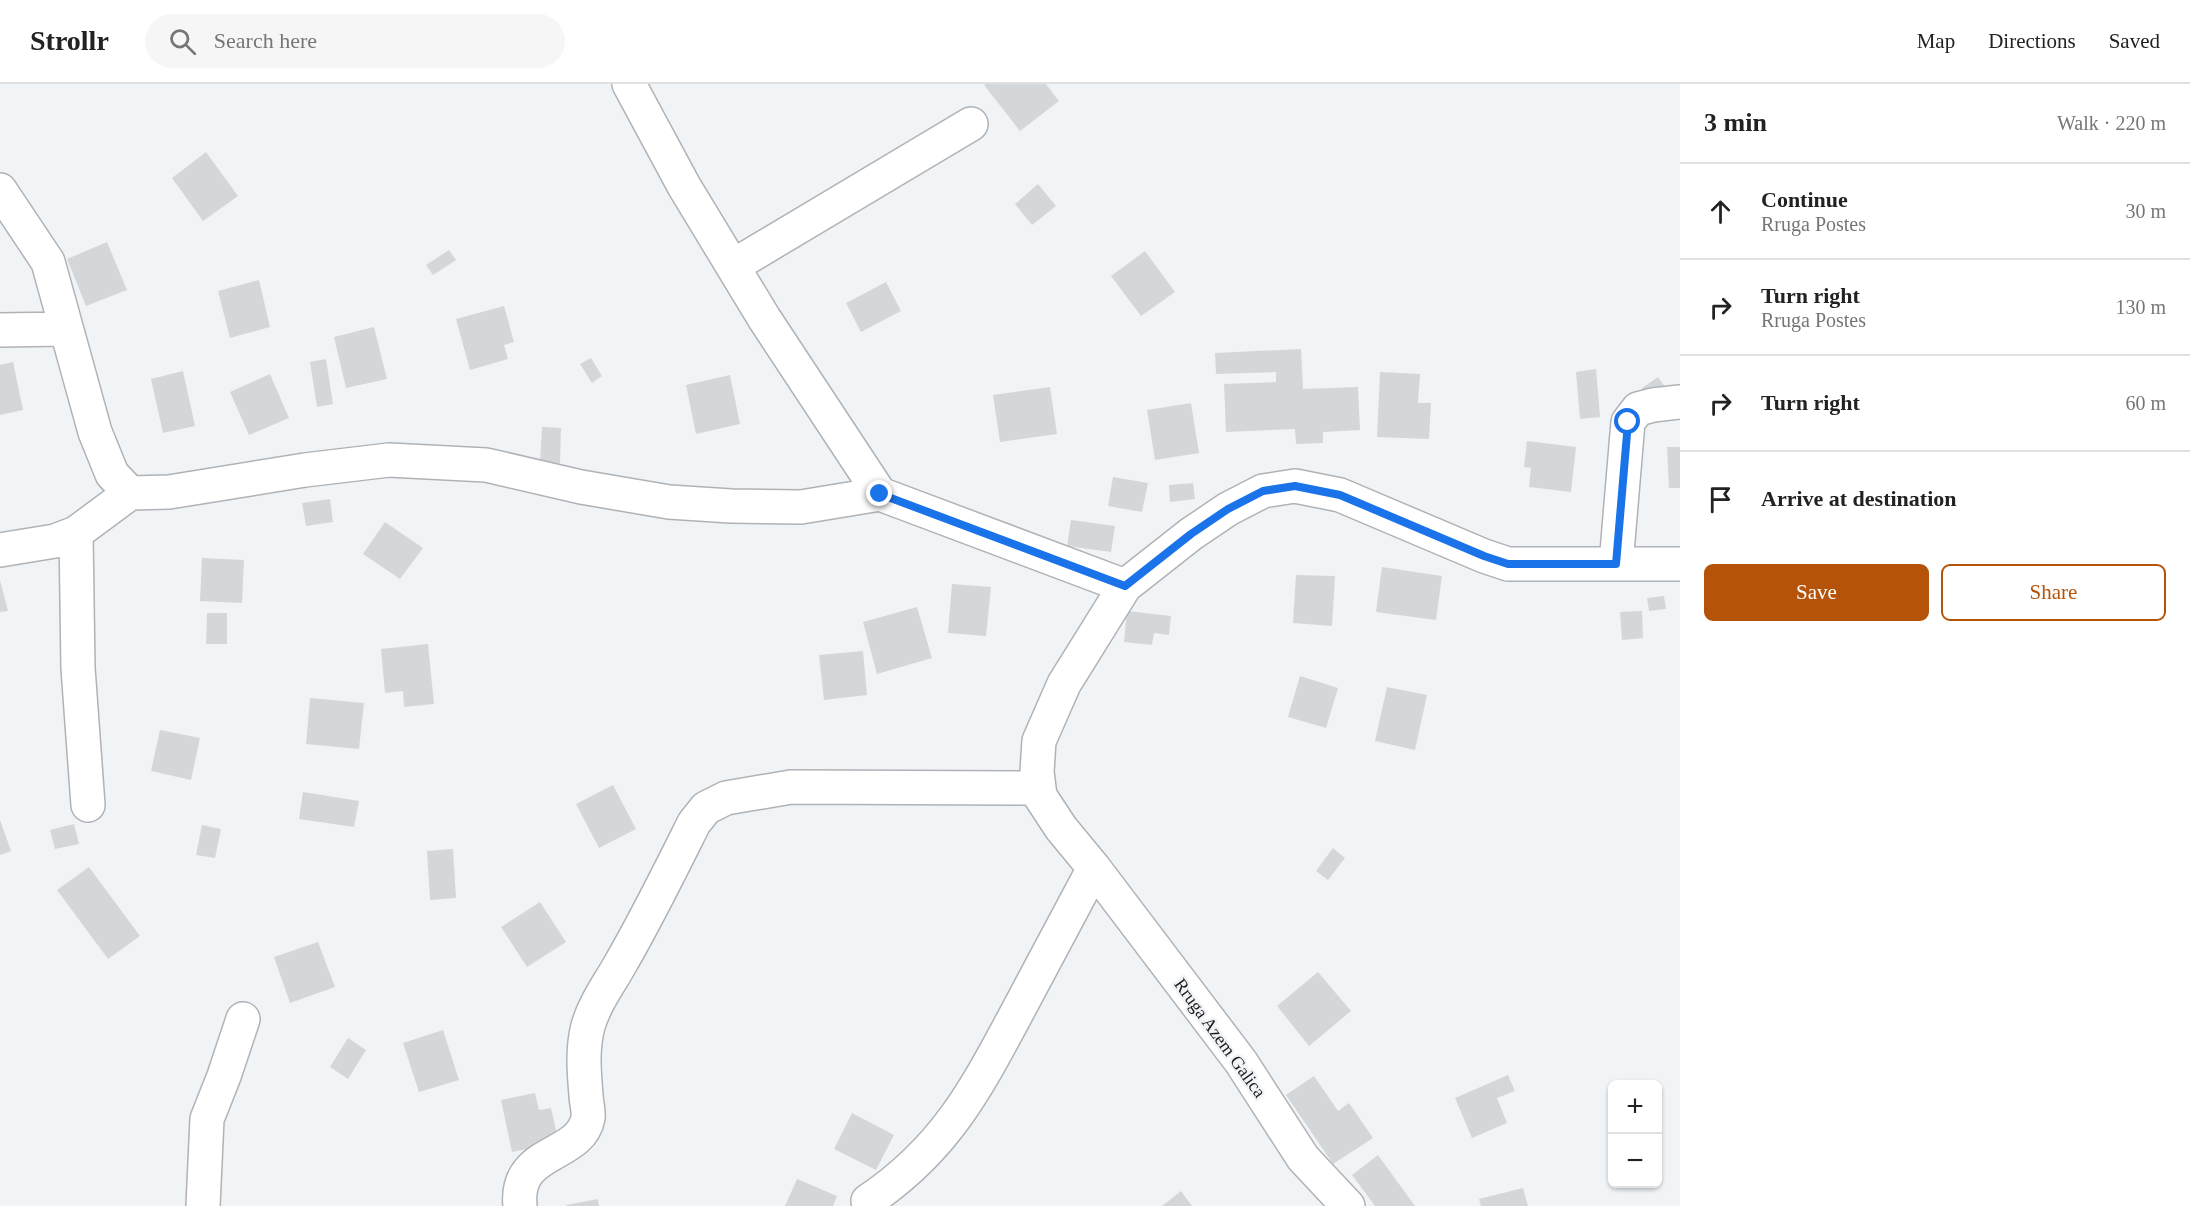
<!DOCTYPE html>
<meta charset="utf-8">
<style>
:root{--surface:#fff;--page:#f6f6f6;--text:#222;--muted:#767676;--line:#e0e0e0;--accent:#b45309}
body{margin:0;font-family:Georgia,serif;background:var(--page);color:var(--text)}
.controls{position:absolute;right:18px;bottom:18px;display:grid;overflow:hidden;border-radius:9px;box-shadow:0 2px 4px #0004}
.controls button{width:54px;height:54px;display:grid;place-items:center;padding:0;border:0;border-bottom:2px solid var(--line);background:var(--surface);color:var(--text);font:30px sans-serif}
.stop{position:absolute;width:18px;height:18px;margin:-14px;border:4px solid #1a73e8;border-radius:50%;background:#fff}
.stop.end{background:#1a73e8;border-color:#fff;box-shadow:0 2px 6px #0008}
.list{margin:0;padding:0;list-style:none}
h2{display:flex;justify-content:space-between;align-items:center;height:78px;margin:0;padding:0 24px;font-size:26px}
h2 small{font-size:20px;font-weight:400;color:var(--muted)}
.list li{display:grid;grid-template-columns:39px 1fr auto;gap:18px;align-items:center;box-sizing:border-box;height:96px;padding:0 24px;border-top:2px solid var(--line)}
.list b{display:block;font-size:22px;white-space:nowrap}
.list p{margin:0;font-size:20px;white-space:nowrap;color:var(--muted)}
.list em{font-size:20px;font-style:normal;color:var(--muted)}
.actions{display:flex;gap:12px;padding:18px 24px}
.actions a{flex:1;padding:14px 0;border:2px solid var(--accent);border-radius:9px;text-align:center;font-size:21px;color:var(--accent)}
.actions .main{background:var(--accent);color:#fff}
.icon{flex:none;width:33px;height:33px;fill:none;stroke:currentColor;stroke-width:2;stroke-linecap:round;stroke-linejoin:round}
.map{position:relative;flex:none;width:1680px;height:1122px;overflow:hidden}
header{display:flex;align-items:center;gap:36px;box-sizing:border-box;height:84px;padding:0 30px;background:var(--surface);border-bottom:2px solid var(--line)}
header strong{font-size:28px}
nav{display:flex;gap:33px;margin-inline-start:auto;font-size:21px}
.search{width:420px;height:54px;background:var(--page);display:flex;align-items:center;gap:15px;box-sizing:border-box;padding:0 21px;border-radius:33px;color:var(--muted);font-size:22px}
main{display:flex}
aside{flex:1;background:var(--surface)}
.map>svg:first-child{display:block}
</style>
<header>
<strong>Strollr</strong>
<div class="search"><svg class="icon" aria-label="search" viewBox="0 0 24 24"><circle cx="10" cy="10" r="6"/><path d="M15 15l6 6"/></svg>Search here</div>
<nav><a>Map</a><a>Directions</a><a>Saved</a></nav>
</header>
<main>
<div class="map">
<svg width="1680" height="1122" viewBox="0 0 1680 1122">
<rect width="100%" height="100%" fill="#f1f4f7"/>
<path fill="#d4d7da" d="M986,0H1046L1059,17L1020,47L984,1Z
M206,68L238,112L203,137L172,94Z
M1038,100L1056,122L1032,141L1015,120Z
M107,158L127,206L86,222L67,175Z
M449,166L456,176L433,191L426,181Z
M1145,167L1175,208L1141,232L1111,192Z
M259,196L270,243L230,254L218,207Z
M886,198L901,227L861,248L846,219Z
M504,222L514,258L504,261L508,275L470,286L456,235Z
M374,243L387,295L346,304L334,253Z
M1301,265L1303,305L1358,303L1360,346L1323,348V359L1296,360L1295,345L1226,348L1224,300L1276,298V288L1216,290L1215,269Z
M591,274L602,292L592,299L580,280Z
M326,275L333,320L317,323L310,278Z
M13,278L23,326L0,331V281Z
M1596,285L1600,333L1580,335L1576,288Z
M183,287L195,342L163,349L151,295Z
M1380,288L1420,290L1418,319H1431L1429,355L1377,353Z
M270,290L289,334L249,351L230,308Z
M730,291L740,340L696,350L686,301Z
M1658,293L1665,303L1649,314L1642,304Z
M1050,303L1057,350L1000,358L993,311Z
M1191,319L1199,369L1155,376L1147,326Z
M542,343L561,344L560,379L540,378Z
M1527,357L1576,363L1571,408L1529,403L1531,384L1524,383Z
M1667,363H1680V404H1669Z
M1113,393L1148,399L1142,428L1108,422Z
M1193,399L1195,415L1170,418L1169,401Z
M330,415L333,438L306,442L302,419Z
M1071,436L1115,442L1111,468L1067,462Z
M385,438L423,464L400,495L363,470Z
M202,474L244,476L242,519L200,517Z
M1382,483L1442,492L1436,536L1376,528Z
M1296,491L1335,492L1332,542L1293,539Z
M0,496L8,527L0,528Z
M952,500L991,503L986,552L948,549Z
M1664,512L1666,525L1649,527L1647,514Z
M917,523L932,574L877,590L863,538Z
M1127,527L1171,532L1169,551L1154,549L1152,561L1124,558Z
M1642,527L1643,554L1622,556L1620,528Z
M207,529H227V560H206Z
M428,560L434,620L404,623L403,607L385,609L381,565Z
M863,567L867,611L824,616L819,571Z
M1300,592L1338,604L1326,644L1288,633Z
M1387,603L1427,611L1415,666L1375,657Z
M310,614L364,619L359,665L306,660Z
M160,646L200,654L191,696L151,687Z
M613,701L636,745L599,764L576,720Z
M303,708L359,717L354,743L299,735Z
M0,736L11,767L0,771Z
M74,740L79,760L55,765L50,746Z
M202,741L221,745L215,774L196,771Z
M1333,764L1345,774L1328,796L1316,787Z
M453,765L456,814L430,816L427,767Z
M89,783L140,852L108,875L57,806Z
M540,818L566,858L527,883L501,843Z
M318,858L335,903L290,919L274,873Z
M1318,888L1351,927L1309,962L1277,922Z
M443,946L459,996L419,1008L403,959Z
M348,954L366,966L348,995L330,983Z
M1508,991L1515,1007L1497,1014L1507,1039L1472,1054L1455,1014Z
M1314,992L1338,1027L1349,1019L1373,1054L1333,1080L1286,1011Z
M535,1009L539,1026L551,1024L559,1059L512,1068L501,1016Z
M852,1029L894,1051L876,1086L834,1065Z
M1378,1071L1415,1122H1375L1352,1091Z
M797,1095L837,1112L833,1122H785Z
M1523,1104L1528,1122H1481L1479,1115Z
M1181,1107L1192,1122H1162Z
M598,1115L599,1122H567L566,1121Z"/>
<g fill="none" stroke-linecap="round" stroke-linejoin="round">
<defs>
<path id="minor" d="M629,0L684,102L764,234L880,410
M0,106L48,178L95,348L112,390L130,409L169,408L305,386L389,376L486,381L581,403L669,418L731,422L801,423L880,410L1125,502
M733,182L971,40
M0,246L65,245
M76,449L78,584L88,721
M0,466L55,457L76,449L130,409
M1616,480L1628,338L1638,325L1653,321L1680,318
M868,1117C947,1064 977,1003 1021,921C1045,876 1069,830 1094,784
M203,1122L207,1035L224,992L243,935
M520,1122C514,1064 580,1075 588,1034C589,1027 586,1017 586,1011C584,987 582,965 588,942C595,918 610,899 622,877C648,832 671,785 694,739L706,724L726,714L791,703L1039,704
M1348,1122L1303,1074L1241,978L1094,784L1061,744L1040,712L1037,688L1039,657L1064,600L1125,502L1191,450L1228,425L1263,407L1295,402L1340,411L1484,472L1508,480H1680"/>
</defs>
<use href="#minor" stroke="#b0b2b5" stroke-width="36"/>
<use href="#minor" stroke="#fff" stroke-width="33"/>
</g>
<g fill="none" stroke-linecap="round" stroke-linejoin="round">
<path stroke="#1a73e8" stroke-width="8" d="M880,410L1125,502L1191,450L1228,425L1263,407L1295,402L1340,411L1484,472L1508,480H1616L1628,338"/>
</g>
<g text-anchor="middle" stroke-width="5" stroke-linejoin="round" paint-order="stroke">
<g font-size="18" fill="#1a1b1d" stroke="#f1f4f7">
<text transform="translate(1220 954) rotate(54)" y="6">Rruga Azem Galica</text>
</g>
</g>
</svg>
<div class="controls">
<button>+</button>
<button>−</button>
</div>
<div class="stop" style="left:1628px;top:338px"></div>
<div class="stop end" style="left:880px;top:410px"></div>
</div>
<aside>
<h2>3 min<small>Walk · 220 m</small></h2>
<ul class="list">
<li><svg class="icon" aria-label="ahead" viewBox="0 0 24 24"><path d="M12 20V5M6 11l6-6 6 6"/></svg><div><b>Continue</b><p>Rruga Postes</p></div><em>30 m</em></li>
<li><svg class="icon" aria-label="right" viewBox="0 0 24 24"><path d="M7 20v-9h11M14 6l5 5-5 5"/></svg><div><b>Turn right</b><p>Rruga Postes</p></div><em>130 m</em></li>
<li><svg class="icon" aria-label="right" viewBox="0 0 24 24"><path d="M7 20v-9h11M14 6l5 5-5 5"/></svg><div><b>Turn right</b></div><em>60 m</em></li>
<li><svg class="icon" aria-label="arrive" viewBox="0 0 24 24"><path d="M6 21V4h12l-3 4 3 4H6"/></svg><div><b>Arrive at destination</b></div></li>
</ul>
<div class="actions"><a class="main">Save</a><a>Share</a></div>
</aside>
</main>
